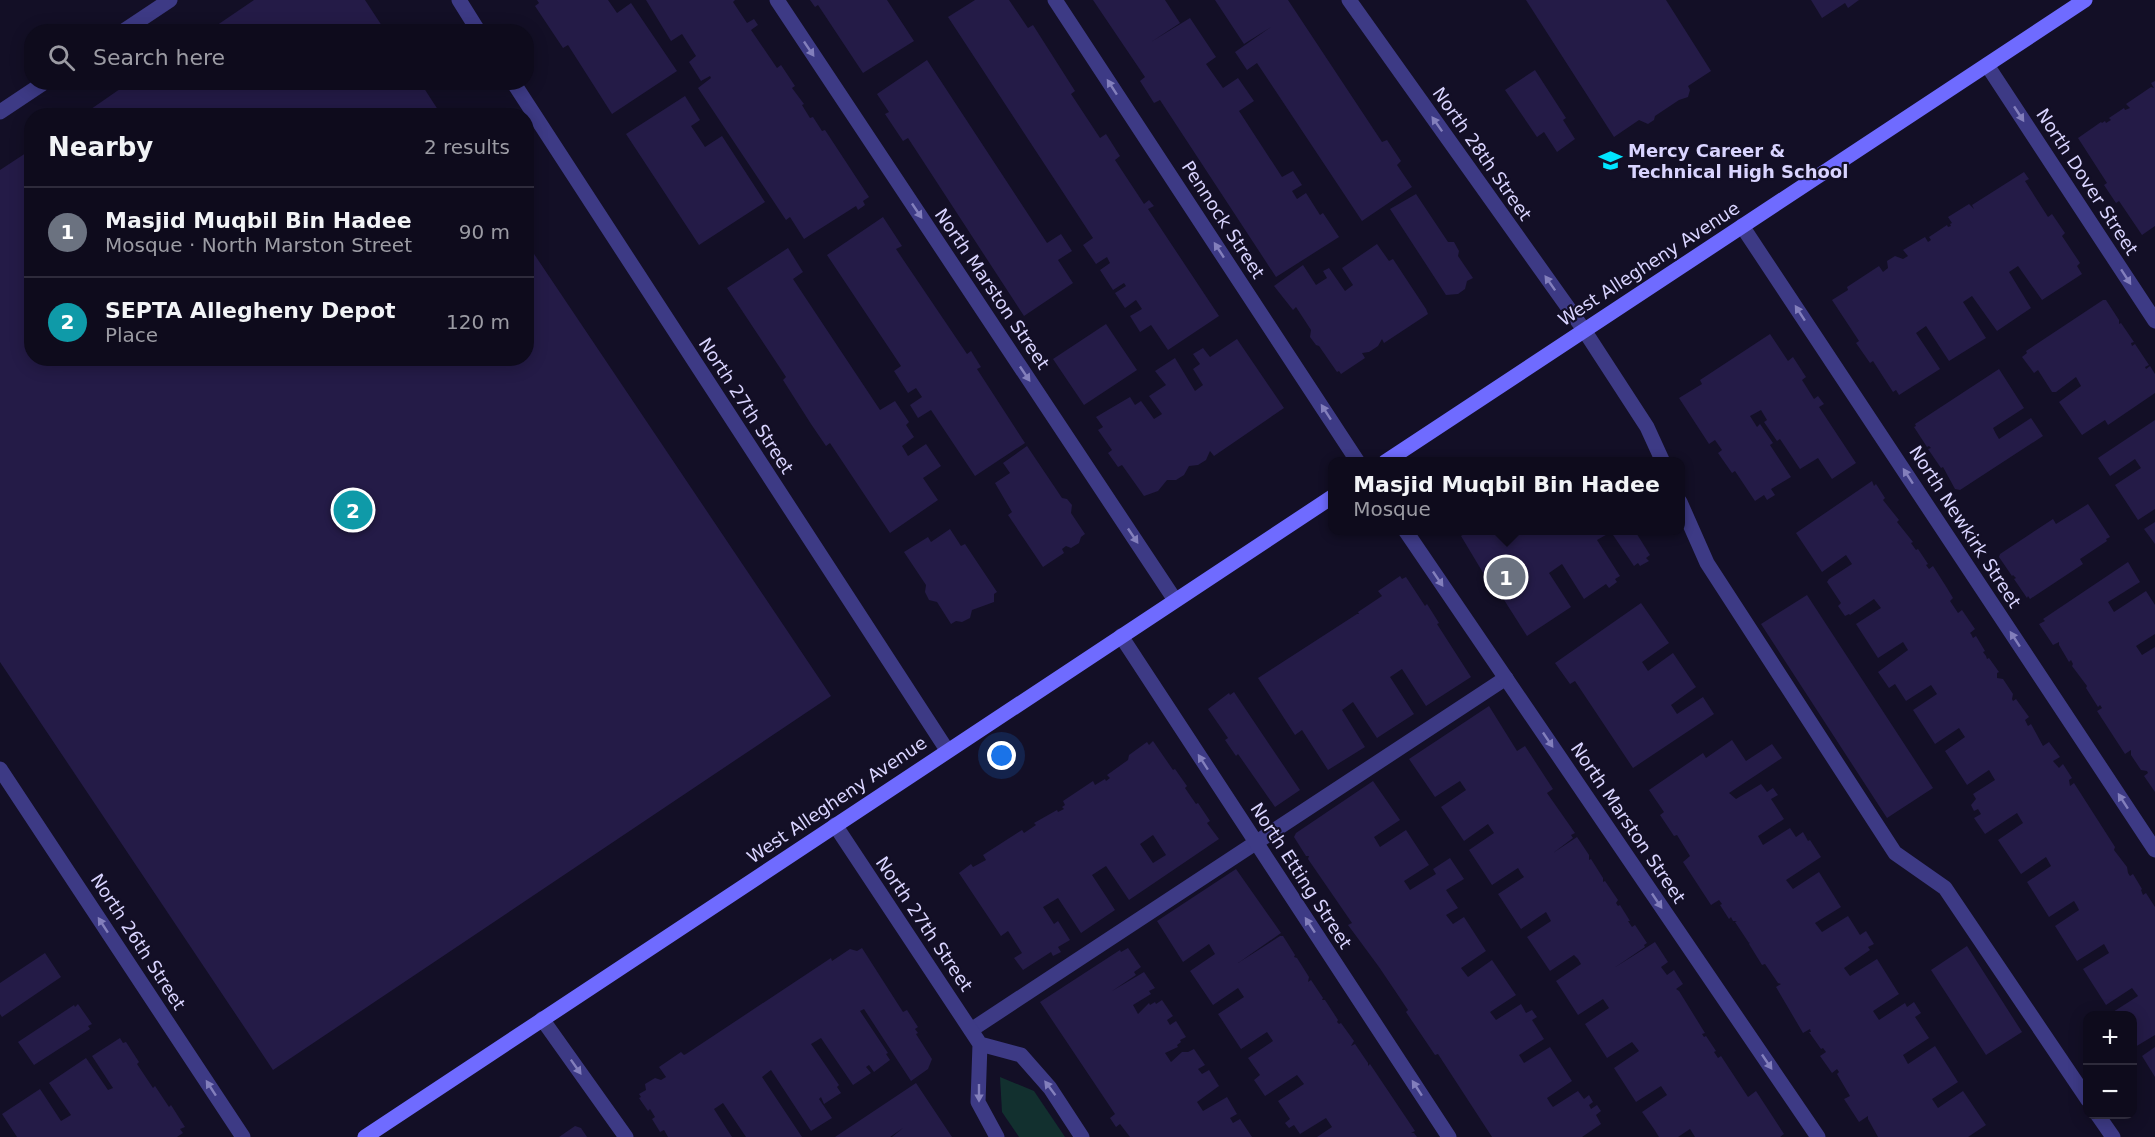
<!DOCTYPE html>
<meta charset="utf-8">
<style>
:root{--surface:#0e0b1c;--page:#1c1929;--text:#f1f3f6;--muted:#9b9ba3;--line:#2e2b3b;--accent:#b45309}
body{margin:0;font-family:"DejaVu Sans",sans-serif;background:var(--page);color:var(--text)}
.controls{position:absolute;right:18px;bottom:18px;display:grid;overflow:hidden;border-radius:12px;box-shadow:0 3px 15px #0003}
.controls button{width:54px;height:54px;display:grid;place-items:center;padding:0;border:0;border-bottom:2px solid var(--line);background:var(--surface);color:var(--text);font:30px sans-serif}
.you{position:absolute;left:1002px;top:756px;width:21px;height:21px;margin:-15px;border:4px solid #fff;border-radius:50%;background:#1a73e8;box-shadow:0 0 0 9px #1a73e833}
.badge{display:grid;place-items:center;width:39px;height:39px;border-radius:50%;background:var(--accent);color:#fff;font-size:20px;font-weight:700}
.pin{position:absolute;translate:-50% -50%;border:3px solid #fff;box-shadow:0 2px 6px #0006}
.popup{position:absolute;left:1328px;top:457px;width:357px;height:78px;box-sizing:border-box;display:grid;place-content:center;border-radius:12px;background:var(--surface);filter:drop-shadow(0 2px 4px #0005);font-size:20px;white-space:nowrap;color:var(--muted)}
.popup b{font-size:22px;color:var(--text)}
.popup::after{content:'';position:absolute;left:50%;top:100%;margin-left:-12px;border:12px solid transparent;border-top-color:var(--surface)}
.list{margin:0;padding:0;list-style:none}
h2{display:flex;justify-content:space-between;align-items:center;height:78px;margin:0;padding:0 24px;font-size:26px}
h2 small{font-size:20px;font-weight:400;color:var(--muted)}
.list li{display:grid;grid-template-columns:39px 1fr auto;gap:18px;align-items:center;box-sizing:border-box;height:90px;padding:0 24px;border-top:2px solid var(--line)}
.list b{display:block;font-size:22px;white-space:nowrap}
.list p{margin:0;font-size:20px;white-space:nowrap;color:var(--muted)}
.list em{font-size:20px;font-style:normal;color:var(--muted)}
.icon{flex:none;width:33px;height:33px;fill:none;stroke:currentColor;stroke-width:2;stroke-linecap:round;stroke-linejoin:round}
.map{position:relative;flex:none;width:2155px;height:1137px;overflow:hidden}
.search{position:absolute;background:var(--surface);box-shadow:0 3px 15px #0003;left:24px;top:24px;width:510px;height:66px;display:flex;align-items:center;gap:15px;box-sizing:border-box;padding:0 21px;border-radius:24px;color:var(--muted);font-size:22px}
.panel{position:absolute;background:var(--surface);box-shadow:0 3px 15px #0003;left:24px;top:108px;width:510px;height:258px;border-radius:24px}
.map>svg:first-child{display:block}
</style>
<div class="map">
<svg width="2155" height="1137" viewBox="0 0 2155 1137">
<rect width="100%" height="100%" fill="#130f26"/>
<path fill="#12302f" d="M1000,1077L1034,1091L1065,1137H1019L1002,1112Z"/>
<path fill="#241b47" fill-rule="evenodd" d="M254,0H365L386,32H207Z
M537,0H608L617,13L631,3L677,71L612,114L568,45L563,48L535,6L539,3Z
M646,0H735L733,2L747,23L754,19L758,25L751,30L777,68L781,65L795,86L792,88L804,104L802,105L805,110L810,118L813,117L822,131L825,130L869,197L863,201L865,205L858,210L856,206L804,239L790,217L786,220L698,88L711,78L710,76L701,81L689,62L696,56L682,34L671,41Z
M810,0H887L914,41L863,73L818,5L815,7Z
M975,0H1009L1028,28L1033,25L1075,91L1071,94L1100,138L1106,134L1120,156L1115,160L1144,204L1149,200L1154,206L1148,209L1219,316L1168,350L1151,325L1140,332L1130,316L1142,309L1136,300L1125,308L1115,293L1126,286L1124,283L1113,290L1100,270L1110,263L1107,257L1096,264L1083,245L1093,238L948,17Z
M1093,0H1165L1180,23L1151,42L1190,18L1216,57L1206,64L1223,88L1238,78L1254,101L1239,111L1282,177L1293,171L1302,185L1292,191L1297,199L1306,193L1320,215L1323,213L1339,237L1276,277L1160,100L1154,103L1140,81L1145,77Z
M1215,0H1288L1382,142L1387,140L1401,161L1397,165L1412,187L1362,221L1257,63L1247,70L1235,52L1271,27L1244,44Z
M1526,0H1666L1711,71L1688,86L1690,90L1688,97L1679,100L1655,116L1654,120L1648,124L1639,120L1614,137Z
M1811,0H1859L1848,8L1845,3L1822,18Z
M927,60L1047,243L1061,234L1072,251L1058,260L1073,283L1024,316L908,138L903,141L885,114L889,112L877,94Z
M1535,70L1566,118L1563,120L1575,139L1557,152L1544,132L1537,137L1505,90Z
M2155,81V226L2142,235L2119,201L2116,203L2104,185L2107,183L2078,138L2101,122L2102,123L2105,121L2106,123L2111,120L2109,118L2124,108L2125,110L2130,108L2126,104L2151,87L2154,88L2151,83Z
M130,82H420L442,116H81Z
M685,96L700,120L691,126L705,147L722,136L765,202L699,245L626,134Z
M32,149V358H526V242L831,696L273,1070L0,662V170Z
M2024,172L2029,179L2025,181L2048,217L2052,214L2065,233L2062,236L2080,263L2077,266L2082,274L2042,300L2018,266L2009,272L2031,308L1997,331L1972,296L1963,302L1986,338L1949,361L1926,326L1916,333L1940,369L1899,395L1896,390L1893,392L1873,361L1870,363L1856,343L1859,341L1832,300L1848,290L1847,287L1879,266L1883,272L1888,268L1887,261L1895,256L1903,259L1908,256L1903,250L1925,237L1928,242L1931,240L1929,237L1947,225L1948,227L1951,226L1950,224L1952,223L1948,217L1969,204L1974,209L1972,205Z
M1416,194L1448,242H1454L1459,251L1458,256L1473,278L1467,281L1465,289L1458,294L1446,295L1390,209Z
M883,217L902,246L896,249L967,354L971,351L981,367L977,369L1025,443L975,476L931,410L918,418L910,405L922,397L916,388L908,393L894,371L901,366L827,255Z
M1377,244L1389,261L1393,259L1426,309L1428,314L1384,343L1382,339L1378,346L1369,352L1362,353L1365,358L1341,374L1339,371L1337,372L1319,346L1316,345L1310,337L1311,330L1296,307L1293,310L1274,286L1303,265L1316,285L1327,278L1323,271L1329,268L1345,291L1353,285L1342,268Z
M788,248L803,272L793,279L880,410L895,401L909,422L906,425L914,437L902,446L908,456L926,444L941,466L923,478L938,500L890,533L830,443L826,446L811,424L783,380L786,377L727,288Z
M2103,300H2106L2119,320V324L2121,323L2134,342L2131,343L2132,346L2135,344L2149,365L2145,367L2146,369L2150,366L2155,374V393L2108,425L2105,420L2082,435L2059,402L2081,386L2076,377L2056,392H2052L2038,370L2034,373L2022,357L2027,353L2026,351Z
M1106,324L1137,370L1084,405L1053,359Z
M1770,334L1788,361L1793,357L1806,377L1802,380L1814,399L1818,396L1824,404L1819,407L1856,463L1832,479L1818,458L1800,469L1780,439L1777,441L1764,422L1767,420L1761,410L1750,416L1757,427L1760,424L1773,443L1770,445L1791,477L1771,489L1775,495L1767,500L1764,495L1755,501L1735,471L1732,473L1718,453L1722,450L1715,440L1709,444L1679,398L1702,384L1700,380Z
M1237,339L1284,408L1214,456L1210,451L1206,460L1198,465L1189,466L1184,475L1176,480H1167L1158,491L1144,496L1122,465L1118,467L1108,453L1112,450L1098,430L1103,427L1096,417L1130,397L1135,405L1141,401L1154,419L1162,414L1149,396L1166,385L1155,371L1175,358L1195,391L1203,385L1193,369L1200,364L1193,354L1203,348L1210,357Z
M1999,369L2024,408L1993,428L1996,434L1999,439L2031,418L2043,436L1960,490L1955,489L1943,467L1941,468L1928,449L1931,448L1929,446L1927,447L1914,427L1916,426L1915,424Z
M2155,420V509L2138,520L2115,485L2141,468L2135,459L2110,476L2098,458Z
M1027,446L1062,498L1067,499L1072,505L1071,513L1085,534L1081,537L1079,543L1071,548L1066,546L1062,549L1064,553L1043,567L1008,515L1012,512L995,483L1010,473L1003,463Z
M1872,481L1874,486L1876,484L1885,498L1883,500L1899,520L1897,522L1913,542L1911,543L1916,550L1918,549L1928,564L1926,565L1929,569L1933,566L1947,588L1953,598L1950,601L1958,613L1962,610L1975,629L1970,633L1971,634L1973,638L1976,636L1985,651L1983,652L1986,656L1987,659L1989,658L1999,672L1997,673V678L2003,679L2013,694L2012,699L2013,701L2016,699L2029,717L2025,720L2028,726L2031,724L2043,746L2049,742L2060,757L2053,761L2059,768L2063,764L2072,778L2069,780L2070,786L2074,783L2115,847L2114,850L2127,867L2128,873L2130,876L2133,874L2142,889L2141,890L2143,895L2146,893L2155,907V1035L2135,1047L2133,1043V1016H2115L2113,1012L2138,996L2132,988L2106,1005L2083,969L2109,953L2104,944L2077,961L2055,926L2079,910L2077,906L2074,901L2049,917L2027,882L2051,866L2046,857L2021,874L1998,840L2023,823L2017,813L1985,834L1974,818L1981,814L1978,809L1974,811L1971,805L1976,799L1973,794L1995,780L1989,770L1967,785L1945,751L1965,737L1959,728L1935,744L1913,710L1937,694L1931,685L1906,701L1895,684L1889,688L1878,672L1908,650L1903,642L1878,658L1856,624L1881,608L1874,599L1850,615L1849,614L1845,616L1838,606L1841,603L1827,582L1829,579L1852,564L1846,555L1822,572L1796,533Z
M2088,504L2110,537L2106,539L2107,541L2080,559L2083,564L2030,599L2028,596L2027,598L2014,579L2016,578L2013,575L2012,576L1999,557L2000,554L2053,519L2056,524Z
M2155,522V544L2144,529Z
M950,529L961,546L965,544L997,592L994,594V602L972,610L970,618L962,622L956,621L951,624L937,602L929,600L925,592L926,585L904,552L928,537L931,542Z
M1469,531H1635L1650,555L1646,558L1649,561L1640,566L1638,563L1634,566L1611,532L1597,540L1620,576L1615,579L1617,582L1609,588L1606,584L1584,599L1562,564L1549,573L1571,607L1527,636L1494,584L1491,586L1461,536Z
M2128,562L2140,582L2108,602L2114,612L2146,591L2155,605V634L2136,646L2142,655L2155,647V792L2144,776L2148,773L2147,771L2141,770L2131,755V750L2125,754L2097,711L2102,708L2100,705L2098,707L2086,688L2087,686L2072,666L2073,664L2071,660L2069,662L2059,645V642L2053,645L2039,624L2045,621L2043,619Z
M1400,576L1402,579L1406,577L1425,606L1427,604L1439,623L1437,624L1471,677L1426,706L1402,669L1390,677L1414,714L1377,738L1353,702L1342,710L1365,747L1328,770L1302,730L1295,735L1258,678L1357,614H1359L1358,612L1382,596L1378,591Z
M1807,595L1933,788L1887,818L1761,624Z
M1641,603L1669,643L1642,662L1648,671L1673,653L1696,687L1671,705L1677,714L1703,697L1714,714L1633,768L1575,681L1570,684L1555,663Z
M1234,692L1300,790L1275,807L1238,754L1236,756L1225,740L1228,738L1208,709L1229,693L1230,695Z
M1489,706L1517,751L1525,746L1553,789L1547,793L1575,833L1571,835L1573,838L1553,853L1577,837L1589,855V860L1591,859L1603,878V882L1605,881L1618,900L1616,903L1618,906L1620,905L1630,921H1628L1632,927L1635,925L1647,943L1644,945L1645,947L1614,968L1655,942L1668,962L1661,967L1667,975L1674,970L1683,984L1676,989L1679,991L1705,1033L1702,1034L1704,1037L1706,1036L1716,1051L1714,1052L1718,1058L1721,1056L1748,1097L1756,1091L1784,1134L1780,1137H1695L1690,1129L1678,1137H1659L1654,1129L1642,1112L1667,1095L1661,1086L1636,1102L1614,1068L1639,1051L1632,1042L1607,1058L1585,1024L1609,1008L1603,999L1578,1015L1556,981L1581,964L1578,959L1574,955L1550,971L1527,937L1551,921L1546,912L1521,929L1498,894L1524,877L1521,873L1518,868L1492,885L1469,850L1494,833L1488,824L1464,841L1441,807L1466,790L1460,781L1435,797L1409,759Z
M1732,740L1746,761L1772,744L1782,758L1729,793L1736,799L1761,784L1767,792L1773,788L1778,795L1771,799L1784,819L1758,836L1763,845L1790,828L1796,837L1803,832L1808,841L1810,840L1821,857L1786,880L1793,889L1819,872L1841,907L1815,923L1822,932L1848,916L1860,935L1866,931L1874,944L1868,947L1870,950L1844,968L1850,976L1877,959L1899,994L1873,1011L1879,1020L1905,1003L1907,1007L1914,1002L1921,1013L1915,1017L1929,1038L1903,1055L1908,1064L1935,1046L1958,1082L1932,1099L1938,1108L1963,1091L1986,1125L1968,1137H1878L1868,1119V1116L1859,1122L1844,1099L1850,1096L1837,1074L1839,1072L1837,1069L1832,1073L1820,1056L1826,1052L1823,1048L1821,1049L1809,1032H1811L1810,1029L1803,1033L1776,987L1781,984L1778,983L1765,964L1762,965L1749,944L1750,942L1749,943L1735,922L1737,921H1733L1731,917L1729,919L1720,905L1722,904L1719,900L1711,905L1683,862L1690,856L1677,835L1674,836L1660,815L1664,812L1649,790L1703,753L1706,758Z
M1153,741L1173,770L1175,769L1187,786L1185,788L1196,804L1198,803L1210,821L1207,823L1219,839L1129,900L1106,866L1092,875L1115,910L1081,933L1058,898L1043,907L1054,924L1058,921L1070,940L1058,947L1061,952L1053,956L1051,952L1023,970L1014,958L1022,953L1008,931L1001,936L959,873L971,864L973,867L986,860L983,855L1022,830L1024,833L1036,825L1034,823L1057,810L1058,812L1064,809L1062,807L1065,805L1063,801L1093,781L1095,785L1105,779L1106,781L1110,778L1107,775L1128,760L1129,755L1147,742L1149,745ZM1153,835L1166,855L1153,863L1140,844Z
M1373,781L1400,820L1374,837L1380,847L1406,830L1429,865L1404,881L1410,890L1436,874L1433,869L1450,858L1464,879L1446,890L1458,908L1446,915L1453,924L1464,917L1486,951L1461,968L1468,977L1492,960L1516,995L1490,1012L1496,1020L1521,1004L1526,1013L1532,1010L1537,1017L1532,1020L1544,1039L1519,1055L1524,1063L1550,1047L1572,1081L1547,1098L1550,1103L1553,1107L1578,1091L1584,1099L1589,1095L1593,1102L1589,1105L1591,1109L1597,1105L1601,1111L1596,1115L1601,1124L1582,1137H1492L1438,1054L1435,1055L1406,1012L1408,1010L1379,967L1348,925L1352,923L1308,859L1309,856H1306L1294,837L1296,833Z
M1236,869L1281,933L1238,963L1280,936H1283L1295,955L1294,957L1297,958L1309,977L1308,982L1311,980L1323,998L1322,1000H1325L1338,1020L1337,1022L1339,1024L1341,1023L1354,1041L1351,1046L1355,1044L1368,1063V1066L1370,1064L1415,1131L1411,1133H1414L1417,1137H1317L1332,1127L1326,1118L1300,1134L1294,1125L1289,1128L1285,1123L1290,1119L1278,1101L1304,1084L1297,1075L1265,1096L1254,1080L1260,1075L1248,1058L1273,1041L1267,1032L1241,1049L1218,1014L1244,997L1238,988L1213,1005L1190,971L1215,954L1209,944L1183,962L1157,921Z
M1967,946L2022,1032L1986,1055L1931,970Z
M862,948L903,1012L907,1010L918,1027L915,1029L918,1033L916,1034L932,1059L928,1069L911,1081L864,1009L860,1011L888,1053L886,1054L890,1060L874,1072L869,1065L866,1067L871,1073L853,1085L821,1038L811,1044L839,1085L837,1087L841,1093L824,1104L821,1097L819,1099L832,1118L811,1131L771,1070L762,1077L802,1137H746L723,1103L714,1109L732,1137H668L664,1130L660,1132L652,1119L655,1117L650,1109L648,1111L639,1098L641,1097L639,1094L646,1090L645,1084L655,1078L661,1080L666,1077L659,1067L681,1052L684,1055L686,1054L831,958L832,961L850,949L857,951Z
M1128,948L1141,967L1134,972L1136,975L1112,991L1144,972L1155,988L1149,991L1151,994L1133,1005L1138,1014L1149,1003L1150,1005L1155,1002L1156,1004L1162,1000L1173,1016L1167,1020L1170,1025L1176,1021L1186,1037L1180,1040L1181,1042L1177,1045L1178,1047L1165,1053L1171,1062L1182,1052H1188L1194,1049L1205,1065L1198,1069L1202,1074L1209,1070L1219,1086L1197,1102L1203,1111L1227,1097L1237,1114L1230,1118L1233,1123L1240,1119L1252,1137H1130L1120,1124L1116,1127L1110,1118L1115,1114L1040,1002L1120,950L1121,952Z
M45,953L61,977L2,1017L0,1014V983Z
M78,1004L92,1024L88,1026L90,1029L34,1065L18,1042L74,1005L75,1007Z
M120,1038L123,1043L126,1042L139,1062L137,1064L153,1088L155,1086L169,1107L171,1105L185,1127L180,1129L183,1133L177,1137H17L2,1114L40,1089L61,1121L71,1115L49,1083L86,1058L108,1090L113,1088L92,1056Z
M2155,1047V1077L2142,1056Z
M916,1083L952,1137H892L903,1128L890,1137H835Z
M575,1126L581,1128L587,1137H559Z"/>
<g fill="none" stroke-linecap="round" stroke-linejoin="round">
<path stroke="#3d3a85" stroke-width="15" d="M1584,330L1647,427L1663,462
M1680,502L1707,563L1895,853L1945,888L2088,1100
M971,1030L1506,678
M2097,1114L2113,1137"/>
<path stroke="#3d3a85" stroke-width="15" d="M777,0L1175,600
M1055,0L1358,462
M1349,0L1584,330
M122,32L170,0
M1987,65L2155,321
M0,112L45,82
M1742,226L2155,850
M1405,530L1818,1137
M1121,636L1449,1137
M0,769L243,1137
M835,825L980,1044L978,1102L997,1137
M542,1019L626,1137
M980,1044L1021,1055L1050,1088L1082,1137"/>
<path stroke="#3d3a85" stroke-width="15" d="M459,0L479,32
M513,82L947,750"/>
<path stroke="#6f6bff" stroke-width="15" d="M1385,462L2085,0
M365,1137L1332,497"/>
</g>
<defs><path id="oneway-solid" d="M-6-.8H1V-3.2L6.5 0L1 3.2V.8H-6Z" transform="scale(1.5)"/></defs>
<g fill="#837fbc">
<use href="#oneway-solid" transform="translate(809 49) rotate(56)"/>
<use href="#oneway-solid" transform="translate(1112 87) rotate(-123)"/>
<use href="#oneway-solid" transform="translate(2019 114) rotate(57)"/>
<use href="#oneway-solid" transform="translate(1437 124) rotate(-125)"/>
<use href="#oneway-solid" transform="translate(917 211) rotate(56)"/>
<use href="#oneway-solid" transform="translate(1219 250) rotate(-123)"/>
<use href="#oneway-solid" transform="translate(2126 277) rotate(57)"/>
<use href="#oneway-solid" transform="translate(1550 283) rotate(-125)"/>
<use href="#oneway-solid" transform="translate(1800 313) rotate(-123)"/>
<use href="#oneway-solid" transform="translate(1025 374) rotate(56)"/>
<use href="#oneway-solid" transform="translate(1326 412) rotate(-123)"/>
<use href="#oneway-solid" transform="translate(1908 476) rotate(-123)"/>
<use href="#oneway-solid" transform="translate(1133 536) rotate(56)"/>
<use href="#oneway-solid" transform="translate(1438 579) rotate(56)"/>
<use href="#oneway-solid" transform="translate(2015 639) rotate(-123)"/>
<use href="#oneway-solid" transform="translate(1548 740) rotate(56)"/>
<use href="#oneway-solid" transform="translate(1203 762) rotate(-123)"/>
<use href="#oneway-solid" transform="translate(2123 801) rotate(-123)"/>
<use href="#oneway-solid" transform="translate(1657 901) rotate(56)"/>
<use href="#oneway-solid" transform="translate(103 925) rotate(-123)"/>
<use href="#oneway-solid" transform="translate(1310 925) rotate(-123)"/>
<use href="#oneway-solid" transform="translate(1767 1062) rotate(56)"/>
<use href="#oneway-solid" transform="translate(576 1067) rotate(55)"/>
<use href="#oneway-solid" transform="translate(211 1088) rotate(-123)"/>
<use href="#oneway-solid" transform="translate(1050 1088) rotate(-127)"/>
<use href="#oneway-solid" transform="translate(1417 1088) rotate(-123)"/>
<use href="#oneway-solid" transform="translate(979 1093) rotate(90)"/>
</g>
<defs>
<symbol id="school-bare" viewBox="-9 -9 18 18"><path d="M0-5L7-2L0 1L-7-2ZM-4 1L0 2.5L4 1V4Q0 6-4 4Z" fill="#00e5ff" stroke="#130f26" stroke-width="2.5" paint-order="stroke"/></symbol>
</defs>
<g fill-rule="evenodd">
<use href="#school-bare" x="1594" y="144" width="33" height="33"/>
</g>
<g text-anchor="middle" stroke-width="4.5" stroke-linejoin="round" paint-order="stroke">
<g font-size="18" font-weight="bold" fill="#d9d4ff" stroke="#130f26" text-anchor="start">
<text x="1628" y="157">Mercy Career &amp;<tspan x="1628" dy="21">Technical High School</tspan></text>
</g>
<g font-size="18" fill="#d9d4ff" stroke="#130f26">
<text transform="translate(1482 154) rotate(55)" y="6">North 28th Street</text>
<text transform="translate(2087 182) rotate(57)" y="6">North Dover Street</text>
<text transform="translate(1223 220) rotate(57)" y="6">Pennock Street</text>
<text transform="translate(1649 264) rotate(-33)" y="6">West Allegheny Avenue</text>
<text transform="translate(992 289) rotate(56)" y="6">North Marston Street</text>
<text transform="translate(746 406) rotate(57)" y="6">North 27th Street</text>
<text transform="translate(1965 527) rotate(57)" y="6">North Newkirk Street</text>
<text transform="translate(837 800) rotate(-34)" y="6">West Allegheny Avenue</text>
<text transform="translate(1628 823) rotate(56)" y="6">North Marston Street</text>
<text transform="translate(1301 876) rotate(57)" y="6">North Etting Street</text>
<text transform="translate(924 924) rotate(56)" y="6">North 27th Street</text>
<text transform="translate(138 942) rotate(57)" y="6">North 26th Street</text>
</g>
</g>
</svg>
<div class="controls">
<button>+</button>
<button>−</button>
</div>
<div class="you"></div>
<div class="pin badge" style="left:1506px;top:577px;background:#6b7280">1</div>
<div class="popup"><b>Masjid Muqbil Bin Hadee</b>Mosque</div>
<div class="pin badge" style="left:353px;top:510px;background:#0f9aa8">2</div>
<div class="search"><svg class="icon" aria-label="search" viewBox="0 0 24 24"><circle cx="10" cy="10" r="6"/><path d="M15 15l6 6"/></svg>Search here</div>
<section class="panel">
<h2>Nearby<small>2 results</small></h2>
<ul class="list">
<li><span class="badge" style="background:#6b7280">1</span><div><b>Masjid Muqbil Bin Hadee</b><p>Mosque · North Marston Street</p></div><em>90 m</em></li>
<li><span class="badge" style="background:#0f9aa8">2</span><div><b>SEPTA Allegheny Depot</b><p>Place</p></div><em>120 m</em></li>
</ul>
</section>
</div>
